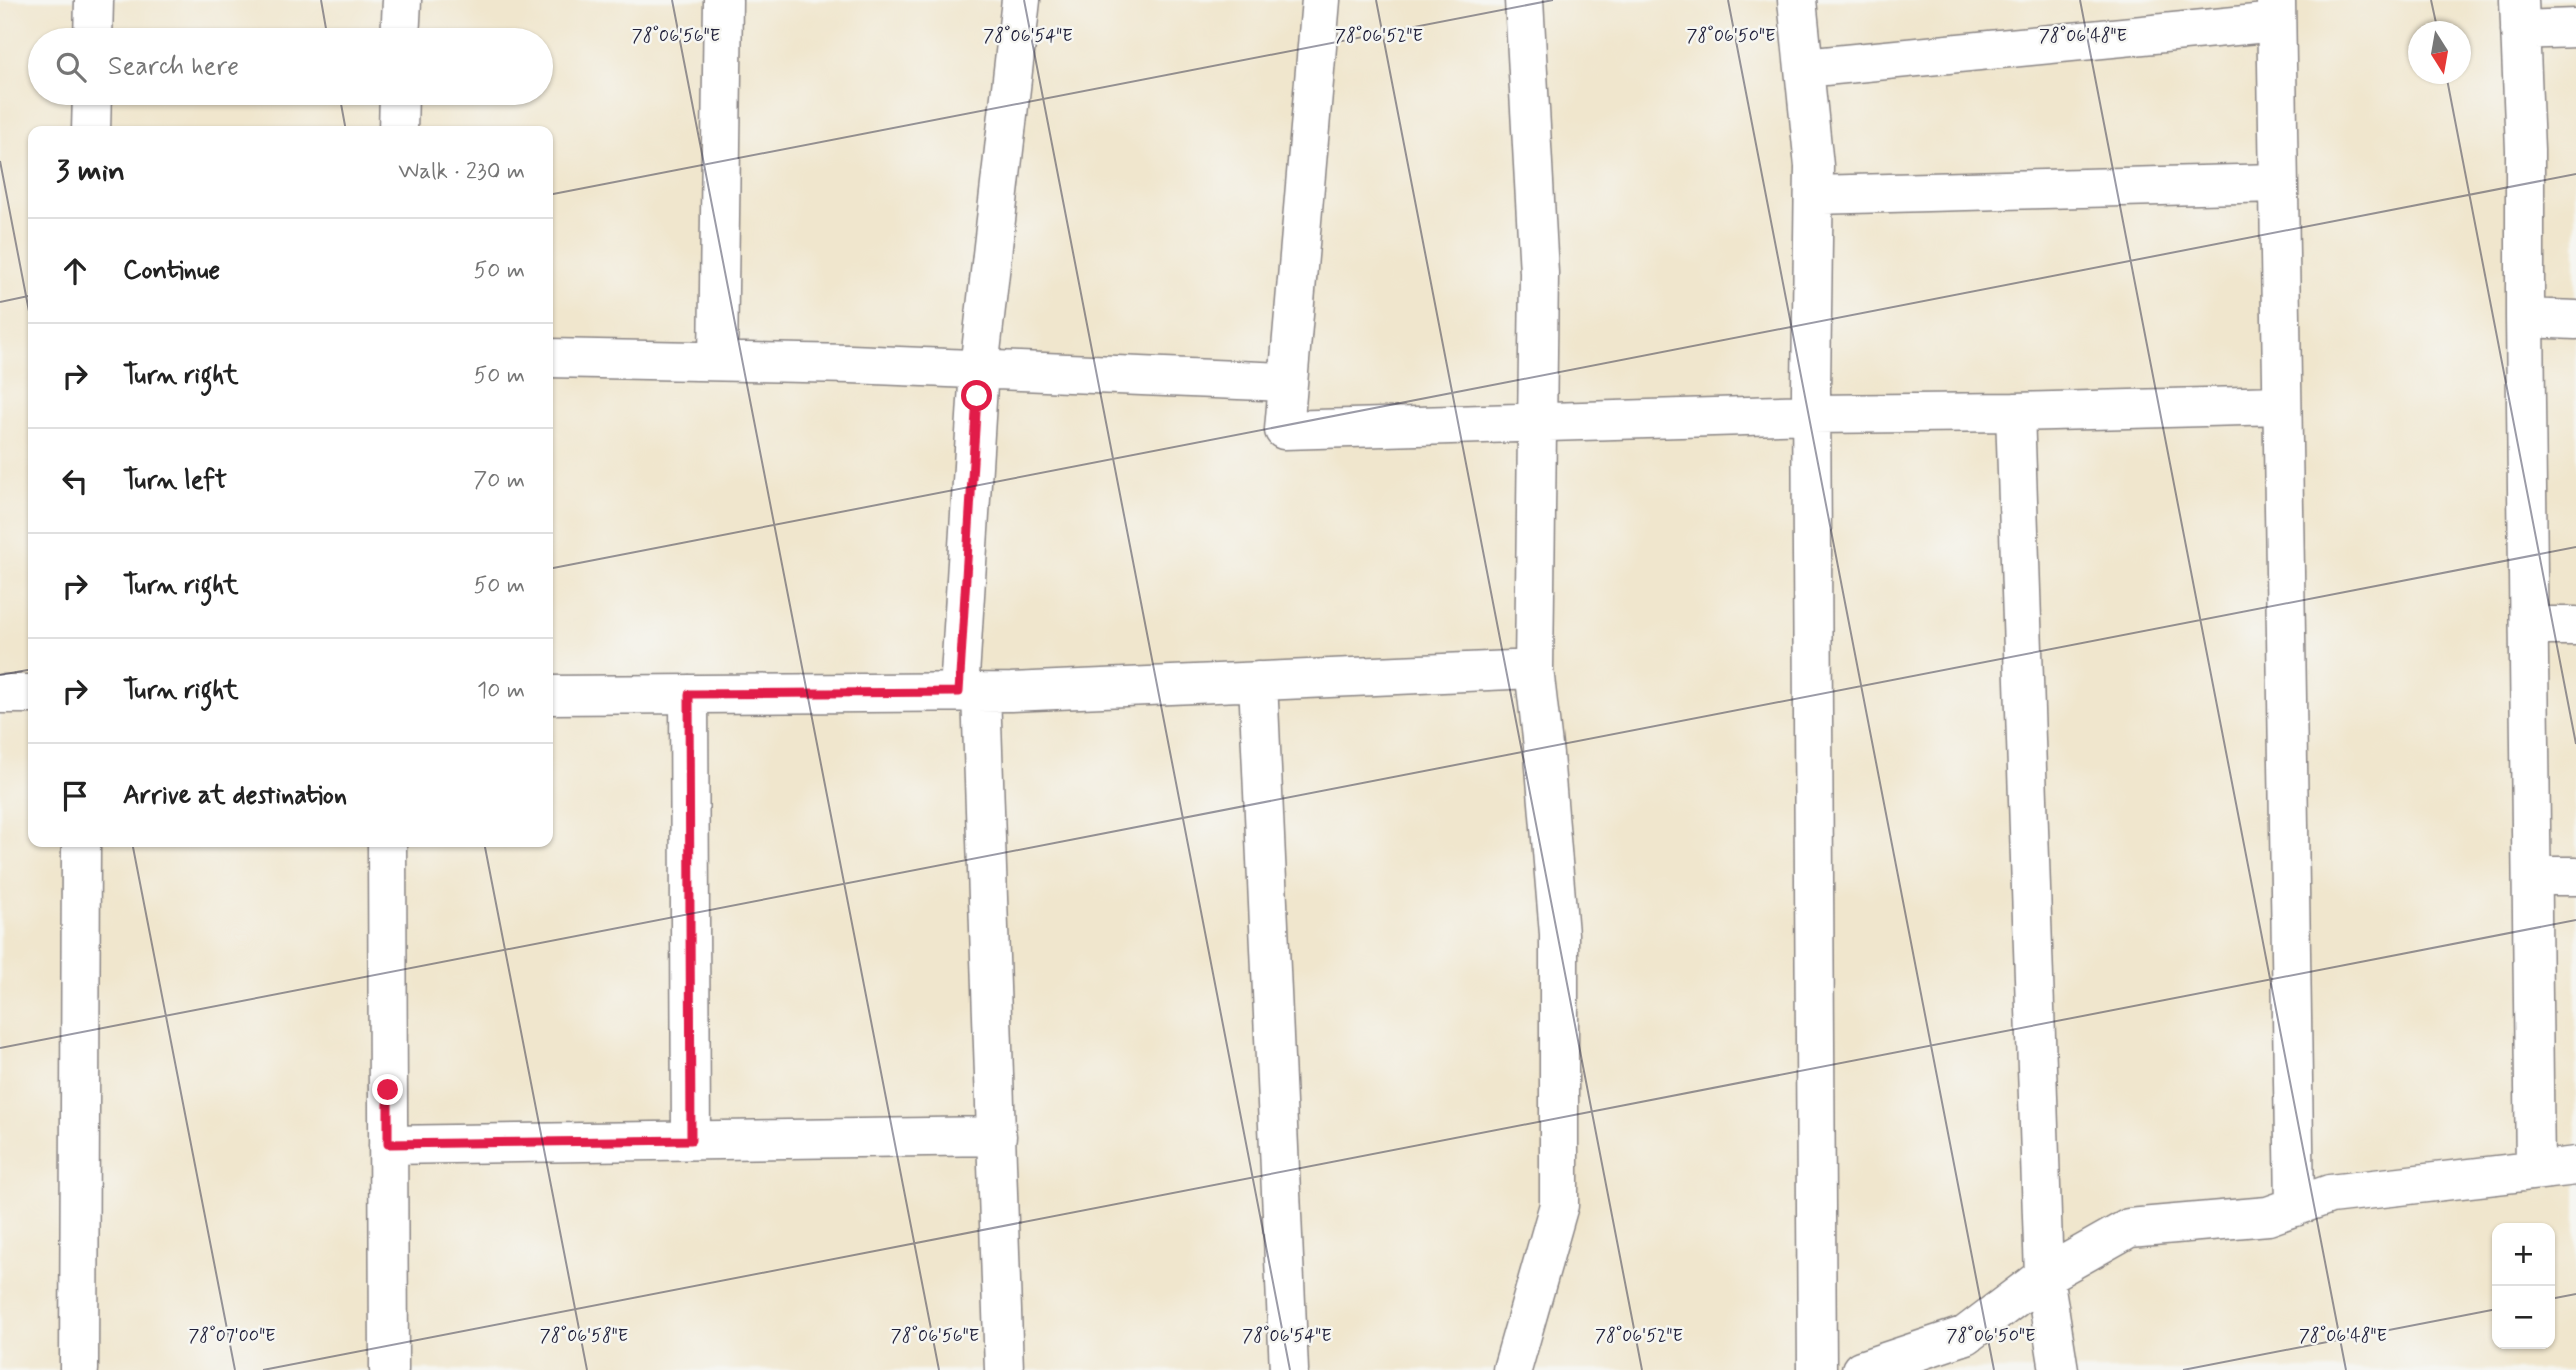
<!DOCTYPE html>
<meta charset="utf-8">
<style>
:root{--surface:#fff;--page:#f6f6f6;--text:#222;--muted:#767676;--line:#e0e0e0}
body{margin:0;font-family:Mynerve,sans-serif;background:var(--page);color:var(--text)}
.controls{position:absolute;right:21px;bottom:21px;display:grid;overflow:hidden;border-radius:14px;box-shadow:0 2px 5px #0004}
.controls button{width:63px;height:63px;display:grid;place-items:center;padding:0;border:0;border-bottom:2px solid var(--line);background:var(--surface);color:var(--text);font:35px sans-serif}
.compass{position:absolute;left:2408px;top:21px;width:63px;height:63px;border-radius:50%;background:var(--surface);box-shadow:0 2px 5px #0004;rotate:169deg}
.stop{position:absolute;width:21px;height:21px;margin:-16px;border:5px solid #e11d48;border-radius:50%;background:#fff}
.stop.end{background:#e11d48;border-color:#fff;box-shadow:0 2px 7px #0008}
.list{margin:0;padding:0;list-style:none}
h2{display:flex;justify-content:space-between;align-items:center;height:91px;margin:0;padding:0 28px;font-size:30px}
h2 small{font-size:23px;font-weight:400;color:var(--muted)}
.list li{display:grid;grid-template-columns:46px 1fr auto;gap:21px;align-items:center;box-sizing:border-box;height:105px;padding:0 28px;border-top:2px solid var(--line)}
.list b{display:block;font-size:26px;white-space:nowrap}
.list em{font-size:23px;font-style:normal;color:var(--muted)}
.icon{flex:none;width:38px;height:38px;fill:none;stroke:currentColor;stroke-width:2;stroke-linecap:round;stroke-linejoin:round}
.map{position:relative;flex:none;width:2576px;height:1370px;overflow:hidden}
.search{position:absolute;background:var(--surface);box-shadow:0 2px 5px #0004;left:28px;top:28px;width:525px;height:77px;display:flex;align-items:center;gap:18px;box-sizing:border-box;padding:0 24px;border-radius:38px;color:var(--muted);font-size:26px}
.panel{position:absolute;background:var(--surface);box-shadow:0 2px 5px #0004;left:28px;top:126px;width:525px;height:721px;border-radius:14px}
.map>svg:first-child{display:block}
</style>
<div class="map">
<svg width="2576" height="1370" viewBox="0 0 2576 1370">
<rect width="100%" height="100%" fill="#f6f6f2"/>
<filter id="ink" filterUnits="userSpaceOnUse"><feTurbulence type="fractalNoise" baseFrequency=".0143" numOctaves="2"/><feDisplacementMap in="SourceGraphic" scale="14" xChannelSelector="R" yChannelSelector="G"/><feConvolveMatrix kernelMatrix="1 2 1 2 8 2 1 2 1" color-interpolation-filters="sRGB"/></filter>
<filter id="wash" filterUnits="userSpaceOnUse"><feTurbulence type="fractalNoise" baseFrequency=".00686" numOctaves="4" result="noise"/><feDisplacementMap in="SourceGraphic" scale="28" xChannelSelector="R" yChannelSelector="G"/><feGaussianBlur stdDeviation="1.57" result="paint"/><feColorMatrix in="noise" values="0 0 0 0 0 0 0 0 0 0 0 0 0 0 0 0 0 1.4 0 .05"/><feComposite in="paint" operator="in"/></filter>
<g filter="url(#wash)">
<rect width="100%" height="100%" fill="#f0e6cd"/>
</g>
<g filter="url(#ink)">
<g fill="none" stroke-linecap="round" stroke-linejoin="round">
<defs>
<path id="minor" d="M1321,0L1284,430L1811,414L2015,412L2282,405
M1797,0L1814,166L1811,389L1817,1370
M2276,0L2295,1207
M2519,0L2525,150V318L2535,1170
M2520,30L2576,28
M93,40L94,0
M400,40L402,0
M1804,68L2276,22
M91,131L92,93
M398,131L399,93
M1814,195L2278,183
M2525,318L2576,320
M548,358L851,364L1288,382
M718,361L723,0
M2015,412L2044,1276L2059,1370
M2530,626H2576
M1258,681L1289,1370
M959,692L979,369L1021,0
M981,692L1004,1370
M0,694H33
M689,694L691,1140
M548,695L1011,692L1534,669
M387,842L389,1370
M2533,876H2576
M388,1145L997,1136
M79,1370L81,842
M1512,1370L1559,1205V934L1544,755L1534,669L1539,273L1524,0
M1861,1370L1966,1335L2044,1276L2129,1228L2268,1216L2330,1194L2576,1166"/>
</defs>
<use href="#minor" stroke="#898484" stroke-width="41"/>
<use href="#minor" stroke="#fff" stroke-width="38"/>
</g>
</g>
<g fill="none" stroke-linecap="round" stroke-linejoin="round" filter="url(#ink)">
<path stroke="#e11d48" stroke-width="9" d="M388,1090V1144L691,1140L689,694L959,692L977,396"/>
</g>
<path fill="none" stroke="#22223b" stroke-width="2" stroke-opacity="0.45" d="M321,0L328,40M672,0L939,1370M1024,0L1290,1370M1376,0L1642,1370M1728,0L1994,1370M2080,0L2346,1370M2431,0L2438,32M2446,74L2576,744M339,93L346,131M0,161L33,332M548,195L1553,0M0,302L33,295M548,569L2576,174M0,675L33,669M132,842L235,1370M484,842L587,1370M0,1048L2576,547M2550,1299L2576,1294M263,1370L2576,920M2183,1370L2497,1309"/>
<g font-size="18" text-anchor="middle" fill="#22223b" stroke="#f6f6f2" stroke-width="5" stroke-linejoin="round" paint-order="stroke">
<text x="676" y="41">78°06'56"E</text>
<text x="1028" y="41">78°06'54"E</text>
<text x="1379" y="41">78°06'52"E</text>
<text x="1731" y="41">78°06'50"E</text>
<text x="2083" y="41">78°06'48"E</text>
<text x="232" y="1341">78°07'00"E</text>
<text x="584" y="1341">78°06'58"E</text>
<text x="935" y="1341">78°06'56"E</text>
<text x="1287" y="1341">78°06'54"E</text>
<text x="1639" y="1341">78°06'52"E</text>
<text x="1991" y="1341">78°06'50"E</text>
<text x="2343" y="1341">78°06'48"E</text>
</g>
</svg>
<div class="controls">
<button>+</button>
<button>−</button>
</div>
<svg class="compass" viewBox="-18 -18 36 36"><path d="M0-13l5 13h-10z" fill="#e53935"/><path d="M0 13l5-13h-10z" fill="#767676"/></svg>
<div class="stop" style="left:977px;top:396px"></div>
<div class="stop end" style="left:388px;top:1090px"></div>
<div class="search"><svg class="icon" aria-label="search" viewBox="0 0 24 24"><circle cx="10" cy="10" r="6"/><path d="M15 15l6 6"/></svg>Search here</div>
<section class="panel">
<h2>3 min<small>Walk · 230 m</small></h2>
<ul class="list">
<li><svg class="icon" aria-label="ahead" viewBox="0 0 24 24"><path d="M12 20V5M6 11l6-6 6 6"/></svg><div><b>Continue</b></div><em>50 m</em></li>
<li><svg class="icon" aria-label="right" viewBox="0 0 24 24"><path d="M7 20v-9h11M14 6l5 5-5 5"/></svg><div><b>Turn right</b></div><em>50 m</em></li>
<li><svg class="icon" aria-label="left" viewBox="0 0 24 24"><path d="M17 20v-9H6M10 6l-5 5 5 5"/></svg><div><b>Turn left</b></div><em>70 m</em></li>
<li><svg class="icon" aria-label="right" viewBox="0 0 24 24"><path d="M7 20v-9h11M14 6l5 5-5 5"/></svg><div><b>Turn right</b></div><em>50 m</em></li>
<li><svg class="icon" aria-label="right" viewBox="0 0 24 24"><path d="M7 20v-9h11M14 6l5 5-5 5"/></svg><div><b>Turn right</b></div><em>10 m</em></li>
<li><svg class="icon" aria-label="arrive" viewBox="0 0 24 24"><path d="M6 21V4h12l-3 4 3 4H6"/></svg><div><b>Arrive at destination</b></div></li>
</ul>
</section>
</div>
